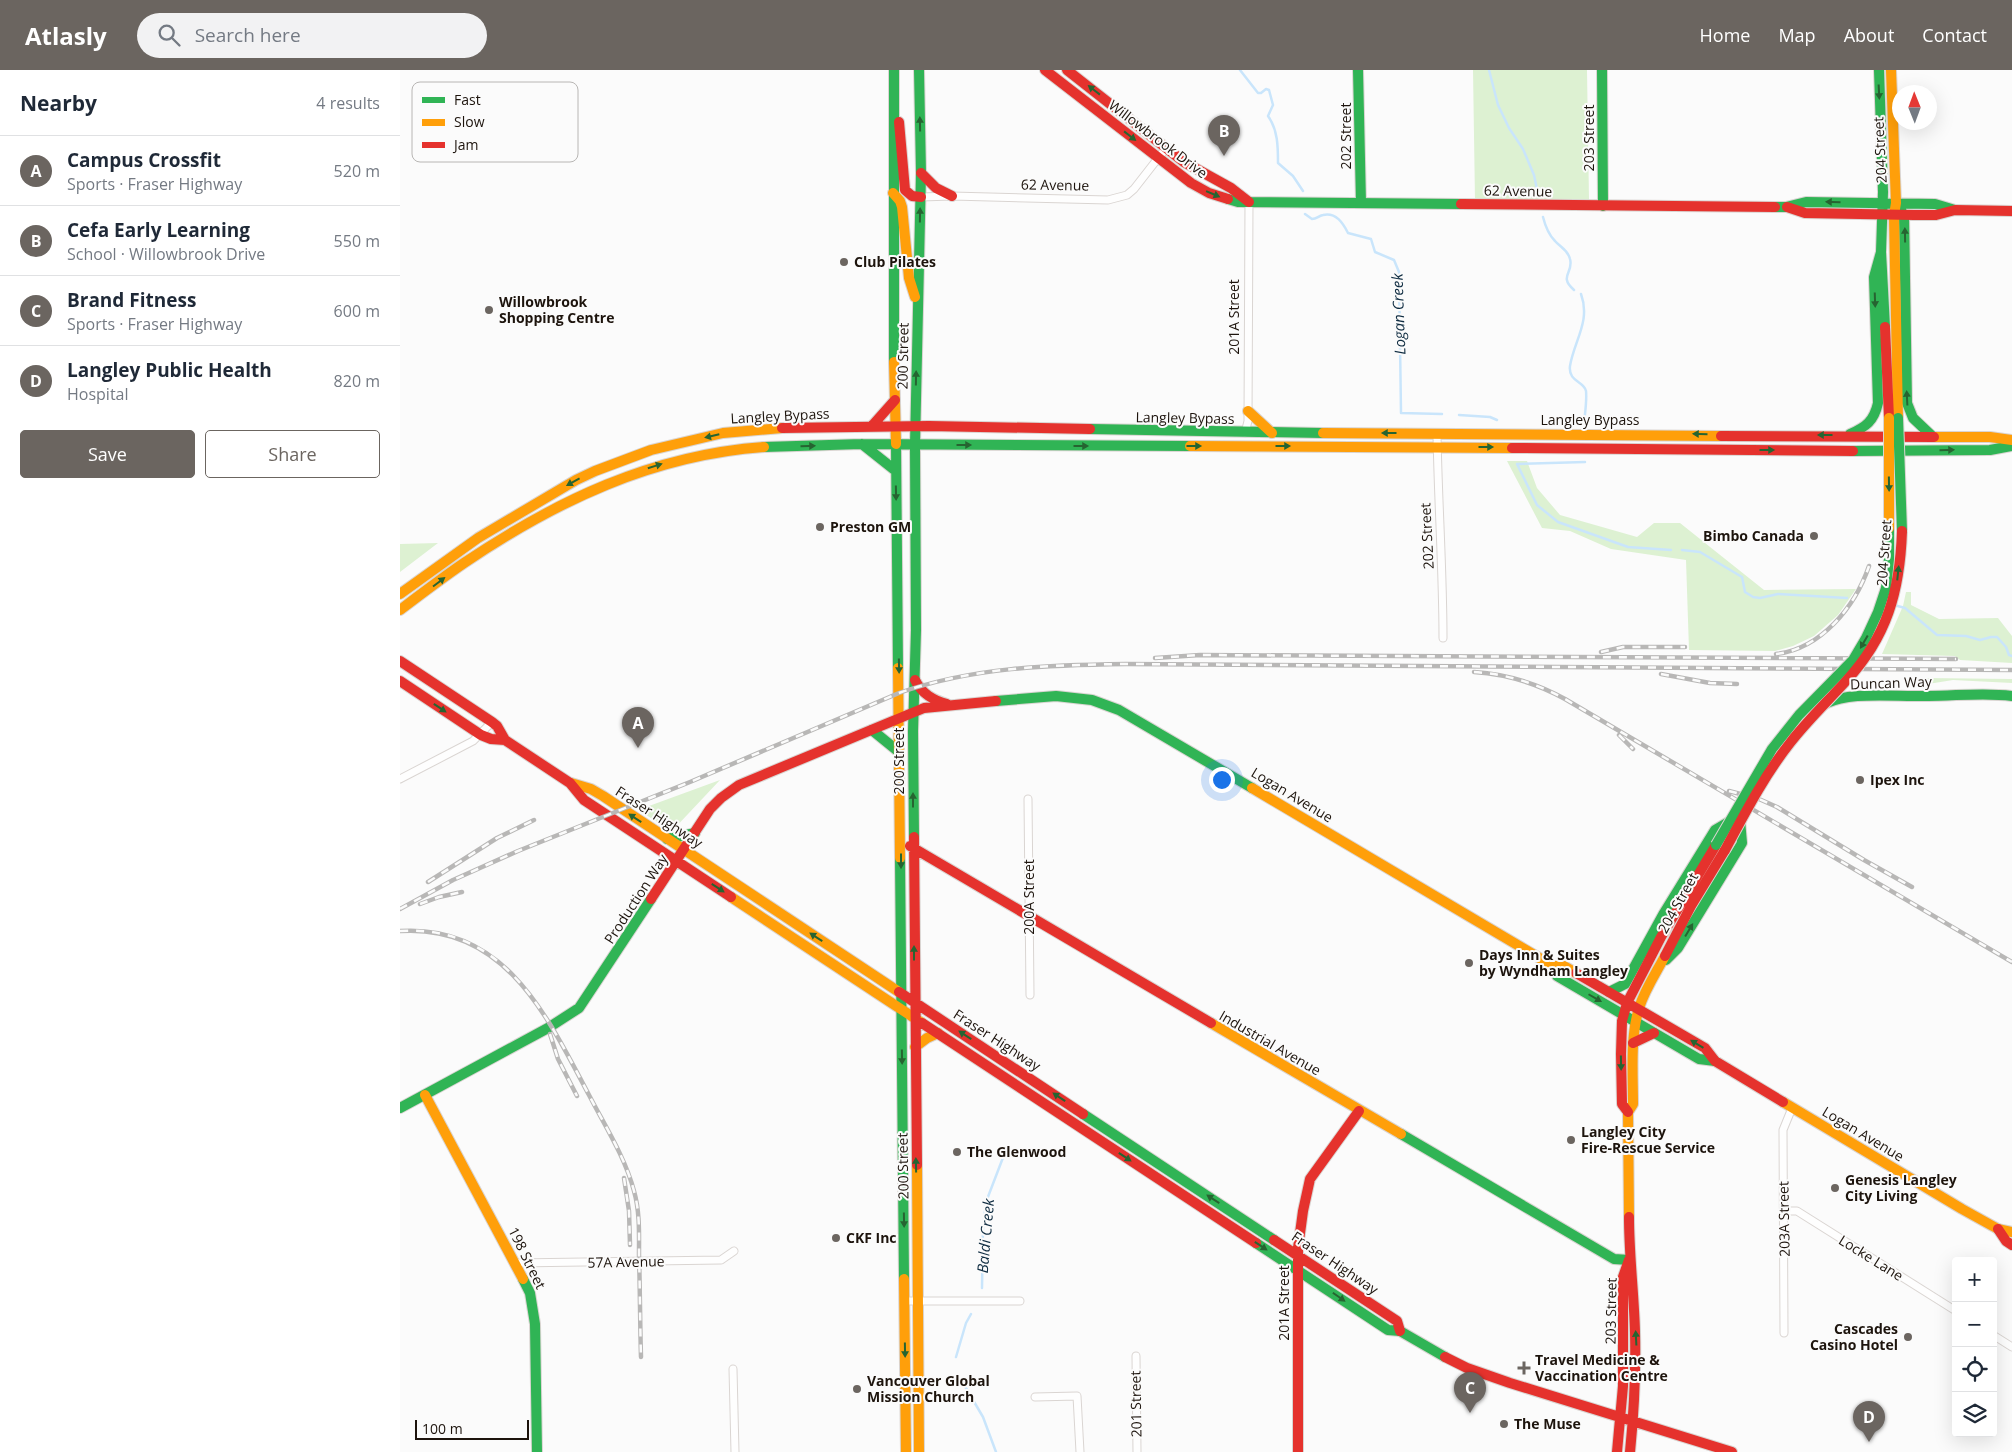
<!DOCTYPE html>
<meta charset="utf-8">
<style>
:root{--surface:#fff;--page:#f2f2f3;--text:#1f2937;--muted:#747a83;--line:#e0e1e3;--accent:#6b6560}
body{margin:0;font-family:"Open Sans",sans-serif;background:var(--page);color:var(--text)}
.controls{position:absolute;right:15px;bottom:15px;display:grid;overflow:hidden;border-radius:5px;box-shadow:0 5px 20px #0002}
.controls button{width:45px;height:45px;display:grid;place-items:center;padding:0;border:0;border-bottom:1px solid var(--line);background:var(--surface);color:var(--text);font:25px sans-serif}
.compass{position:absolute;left:1492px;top:15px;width:45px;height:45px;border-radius:50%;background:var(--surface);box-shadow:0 5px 20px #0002;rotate:359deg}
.scale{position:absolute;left:15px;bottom:12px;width:114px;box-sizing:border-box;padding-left:5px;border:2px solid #1d140d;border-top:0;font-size:14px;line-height:18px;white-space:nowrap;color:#1d140d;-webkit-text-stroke:4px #fbfbfb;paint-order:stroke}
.you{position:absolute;left:821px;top:709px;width:18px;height:18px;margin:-12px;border:4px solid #fff;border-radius:50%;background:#1a73e8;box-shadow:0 0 0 8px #1a73e833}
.badge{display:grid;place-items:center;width:32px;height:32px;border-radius:50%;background:var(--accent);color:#fff;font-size:16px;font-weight:700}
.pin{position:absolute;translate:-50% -41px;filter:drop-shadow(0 1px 2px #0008)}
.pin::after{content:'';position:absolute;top:26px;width:18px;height:15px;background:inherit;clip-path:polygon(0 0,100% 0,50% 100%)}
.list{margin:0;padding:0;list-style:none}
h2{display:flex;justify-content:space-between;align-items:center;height:65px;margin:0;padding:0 20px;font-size:21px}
h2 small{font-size:16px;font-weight:400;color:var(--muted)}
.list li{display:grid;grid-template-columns:32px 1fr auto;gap:15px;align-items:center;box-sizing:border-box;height:70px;padding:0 20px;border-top:1px solid var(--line)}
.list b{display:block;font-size:19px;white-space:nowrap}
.list p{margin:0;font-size:16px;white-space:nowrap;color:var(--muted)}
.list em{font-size:16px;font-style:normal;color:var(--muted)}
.actions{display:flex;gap:10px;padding:15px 20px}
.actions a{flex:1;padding:11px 0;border:1px solid var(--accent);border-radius:5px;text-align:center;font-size:18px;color:var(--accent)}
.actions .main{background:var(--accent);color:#fff}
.icon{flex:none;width:28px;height:28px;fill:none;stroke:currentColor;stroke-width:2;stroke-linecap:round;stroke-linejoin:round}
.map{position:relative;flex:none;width:1612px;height:1382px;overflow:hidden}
header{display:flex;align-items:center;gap:30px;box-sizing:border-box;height:70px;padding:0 25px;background:var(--accent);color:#fff}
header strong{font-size:24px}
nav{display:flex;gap:28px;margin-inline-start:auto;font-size:18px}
.search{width:350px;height:45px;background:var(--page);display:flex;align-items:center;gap:12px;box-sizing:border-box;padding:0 18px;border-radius:28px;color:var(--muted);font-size:19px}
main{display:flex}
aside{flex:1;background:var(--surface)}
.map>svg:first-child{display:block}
</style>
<header>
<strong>Atlasly</strong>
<div class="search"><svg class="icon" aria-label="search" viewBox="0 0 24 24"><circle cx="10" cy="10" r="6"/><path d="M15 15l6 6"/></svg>Search here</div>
<nav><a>Home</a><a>Map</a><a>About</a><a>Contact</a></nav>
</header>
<main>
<aside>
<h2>Nearby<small>4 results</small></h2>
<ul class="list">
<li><span class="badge">A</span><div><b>Campus Crossfit</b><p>Sports · Fraser Highway</p></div><em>520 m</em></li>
<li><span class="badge">B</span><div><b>Cefa Early Learning</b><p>School · Willowbrook Drive</p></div><em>550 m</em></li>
<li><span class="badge">C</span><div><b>Brand Fitness</b><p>Sports · Fraser Highway</p></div><em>600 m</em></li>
<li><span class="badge">D</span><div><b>Langley Public Health</b><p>Hospital</p></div><em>820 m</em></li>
</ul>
<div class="actions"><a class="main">Save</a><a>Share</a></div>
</aside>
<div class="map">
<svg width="1612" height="1382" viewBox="0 0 1612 1382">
<rect width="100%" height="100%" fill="#fbfbfb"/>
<path fill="#ddf1d2" d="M1073,0H1187L1189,130L1075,131Z
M1107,391H1127L1137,418L1160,445L1237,467L1254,453H1280L1364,520L1456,519L1438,545L1414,566L1393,576L1375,581L1289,580L1286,490L1211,479L1170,461L1142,458Z
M38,473L0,502V474Z
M1506,522H1511V535L1539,549L1598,548L1612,566V593L1560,590L1555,586L1482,584L1503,536Z
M1525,608L1612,609V613L1553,610L1528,614Z
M320,710L272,761L238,740Z"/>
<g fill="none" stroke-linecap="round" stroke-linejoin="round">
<path stroke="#c9e5fb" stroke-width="2.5" d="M840,0L858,23H861L866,19L869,20L873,35L868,46C878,60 878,77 878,93L893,106L903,121
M1089,0L1098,35L1109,58L1123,79L1134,105L1138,124
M905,144L912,149C917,149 918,146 923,145C936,142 943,153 948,163L971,169L975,182L994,190L999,202L1001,343L1042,344
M1143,147C1145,155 1149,165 1155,171C1160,177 1168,180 1170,189C1174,203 1158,206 1174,220
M1181,224C1191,251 1174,271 1170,296C1168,312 1184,311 1186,321C1187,331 1185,343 1184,353
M1059,345L1090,347L1097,350
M1185,392L1117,394L1137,435L1158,452L1228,477L1271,480
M1282,480L1300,482L1342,507L1345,522L1353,527L1360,528L1378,524L1447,528
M1494,535L1505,538L1537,565L1566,566L1580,570L1591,567H1597L1606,577L1609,585L1612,586
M582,1218L583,1158L586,1132L604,1085
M556,1287L566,1253L571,1244
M563,1313L583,1347L596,1382"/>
<defs>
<path id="street" d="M521,127L552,126L708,130L727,125L734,119L766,78
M845,363L848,351L849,132
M1037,363C1038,431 1043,499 1043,568
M0,709L73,671L92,652
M628,729L630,925
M1384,1141H1397L1556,1241
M116,1193L321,1190L334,1181
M504,1231H620
M1384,1263L1383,1060L1392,1038
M1593,1265L1612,1277
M736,1286L737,1382
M333,1299L335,1382
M635,1327L677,1326L680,1382"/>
<path id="fast" d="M494,0V292
M958,0L961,133
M1202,0L1203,136
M1479,0L1483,122L1481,182L1485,257
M828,129L838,132L1061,134
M1496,133L1504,145L1507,333L1513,348L1532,366
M1375,137H1386L1406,132L1535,134L1555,140
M690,359L923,363
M1450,364C1466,357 1474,351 1478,333L1474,207L1481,182
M462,374L496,401
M496,374L498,598
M515,375L521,103L519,0
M364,377L462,374L790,376
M1453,381L1590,380L1612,376
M596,631L656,626L692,630L719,640L852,718
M472,660L499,682
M1367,697C1418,614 1440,626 1528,626C1556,626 1584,622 1612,626
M514,767L513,661L516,560L515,375
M267,769L295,763
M500,788L504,1209
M1266,890L1278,878L1342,773L1340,750
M1153,896L1157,906L1299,989L1315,991
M1209,922L1225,914L1264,843L1315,760L1332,750
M0,1038L148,958L179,938L251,829
M683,1044L874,1170
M1001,1064L1214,1189L1229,1190
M856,1173L988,1260L1000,1261L1045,1287
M123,1209L130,1223L135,1254L137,1382"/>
<path id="slow" d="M1491,0L1496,133L1494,145L1498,348
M493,123L500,131L502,137L509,208L515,227
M494,292L496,374
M848,341L872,363
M923,363L1321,366
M1534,367H1590L1612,370
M790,376L1112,378
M0,524L78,468L176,410L195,401L251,380L323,363L382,358
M0,540C21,524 42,508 64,493C156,431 252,385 364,377
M498,598L500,788
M171,713L191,719L203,726L499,922
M852,718L1153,896H1164L1176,903
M331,827L522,953
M811,953L1001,1064
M515,977L527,968L538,963
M25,1025L123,1209
M1383,1032L1562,1139L1598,1159L1612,1162
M517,1095L519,1382
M1229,1147L1228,1042L1233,1034C1233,1003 1230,968 1239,938C1245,919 1256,903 1265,886
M504,1209L506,1382"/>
<path id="jam" d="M645,0L791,113L809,123L828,129
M667,0L784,92L831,118L849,132
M499,52L505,120L512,126L521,127
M521,103L536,118L552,126
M1061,134L1375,137
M1387,137L1405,143L1514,145H1536L1555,140L1612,141
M1485,257L1489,348
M471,357L495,330
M382,358L529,356L690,359
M1321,366L1534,367
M1112,378L1453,381
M0,591L92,652L97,656L105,670L170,713L184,730L331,827
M515,610C522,624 533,630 547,634
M0,611L81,665L91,669L105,670
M514,767L517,1095
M510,776L811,953
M251,829L310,739L321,728L339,715L524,638L596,631
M1265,886L1291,836L1325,780
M1176,903L1305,978L1315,991L1383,1032
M499,922L683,1044
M522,953L856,1173
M1233,973L1254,963
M1228,1042L1222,1034L1221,984L1222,951L1227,933L1261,867L1316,775
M1229,1147C1229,1186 1234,1224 1235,1262C1236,1302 1234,1342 1230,1382
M1598,1159L1606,1171L1612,1175
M874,1170L997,1251L1000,1261
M1045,1287L1067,1298L1110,1313L1332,1382
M898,1382V1178L903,1141L910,1109L959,1041
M1217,1382L1223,1316V1207L1229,1190"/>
</defs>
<use href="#street" stroke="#dad5d2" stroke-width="9"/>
<use href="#fast" stroke="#dad5d2" stroke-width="12"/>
<use href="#slow" stroke="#dad5d2" stroke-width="12"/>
<use href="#jam" stroke="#dad5d2" stroke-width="12"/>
<use href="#street" stroke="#fefefe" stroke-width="7"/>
<use href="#fast" stroke="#30b455" stroke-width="10"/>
<use href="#slow" stroke="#ff9f0a" stroke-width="10"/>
<use href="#jam" stroke="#e5322d" stroke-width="10"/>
<defs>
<path id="rail" d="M1201,582L1223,577H1285
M1376,584C1421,579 1455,537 1469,496
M755,588L800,585L1556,589
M1074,602C1106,604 1136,613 1165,629L1612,892
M1261,604L1310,613L1337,614
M1219,665L1233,679
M1329,721L1359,729L1377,737L1464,790L1512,817
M28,812L97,768L134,750
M20,834L39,827L62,822
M0,839L53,810L118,781L290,712L499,623C573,597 649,595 726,594L1612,600
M0,861C105,854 147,946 189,1025C205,1056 225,1087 234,1121C240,1142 239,1164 239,1185C240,1219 240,1253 241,1287
M150,964L158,989L177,1026
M224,1108L229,1141L230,1175"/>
</defs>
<use href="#rail" stroke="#b8b7b6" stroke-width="4.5"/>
<use href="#rail" stroke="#fbfbfb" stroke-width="2.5" stroke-dasharray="8" stroke-linecap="butt"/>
<defs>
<path id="fast-bridge" d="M1498,348L1502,461
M1316,775L1372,679L1399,645L1453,590L1466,568L1478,542L1486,518L1489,489V458"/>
<path id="slow-bridge" d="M1489,348V458"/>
<path id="jam-bridge" d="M1325,780C1345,743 1364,706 1390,673C1407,651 1428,631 1446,611C1487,567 1500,521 1502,461"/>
</defs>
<use href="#fast-bridge" stroke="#dad5d2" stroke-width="12" stroke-linecap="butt"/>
<use href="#slow-bridge" stroke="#dad5d2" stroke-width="12" stroke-linecap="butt"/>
<use href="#jam-bridge" stroke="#dad5d2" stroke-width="12" stroke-linecap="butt"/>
<use href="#fast-bridge" stroke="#30b455" stroke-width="10"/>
<use href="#slow-bridge" stroke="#ff9f0a" stroke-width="10"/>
<use href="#jam-bridge" stroke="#e5322d" stroke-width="10"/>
</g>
<defs><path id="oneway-solid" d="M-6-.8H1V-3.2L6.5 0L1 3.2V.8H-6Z" transform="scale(1.25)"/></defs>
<g fill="#266431">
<use href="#oneway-solid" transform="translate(694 20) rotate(-142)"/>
<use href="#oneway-solid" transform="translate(1479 22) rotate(87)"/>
<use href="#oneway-solid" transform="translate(520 54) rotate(-91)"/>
<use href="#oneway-solid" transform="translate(730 66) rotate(38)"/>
<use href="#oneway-solid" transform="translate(813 124) rotate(23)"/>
<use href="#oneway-solid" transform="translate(1433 132) rotate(-179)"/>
<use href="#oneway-solid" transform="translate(520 145) rotate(-89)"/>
<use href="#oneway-solid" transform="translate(1505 165) rotate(-91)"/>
<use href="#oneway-solid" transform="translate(1475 230) rotate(88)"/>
<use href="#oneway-solid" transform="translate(516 308) rotate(-89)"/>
<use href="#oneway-solid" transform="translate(1507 328) rotate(-93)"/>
<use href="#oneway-solid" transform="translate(989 363) rotate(180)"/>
<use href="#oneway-solid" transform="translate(1300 364) rotate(-179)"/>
<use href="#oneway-solid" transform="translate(1425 365) rotate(-180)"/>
<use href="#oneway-solid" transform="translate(312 366) rotate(167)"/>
<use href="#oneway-solid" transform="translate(564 375)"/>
<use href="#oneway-solid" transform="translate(408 376) rotate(-1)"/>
<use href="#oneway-solid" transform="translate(681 376)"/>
<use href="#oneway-solid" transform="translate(794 376)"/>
<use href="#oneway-solid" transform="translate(883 376)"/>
<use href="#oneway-solid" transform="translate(1086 377)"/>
<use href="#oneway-solid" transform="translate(1367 380)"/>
<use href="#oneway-solid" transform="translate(1547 380) rotate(-1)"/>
<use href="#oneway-solid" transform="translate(255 396) rotate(-17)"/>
<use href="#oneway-solid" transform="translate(173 412) rotate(151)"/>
<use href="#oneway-solid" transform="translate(1489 414) rotate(89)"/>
<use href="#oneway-solid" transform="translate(496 423) rotate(89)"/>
<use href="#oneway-solid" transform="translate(1498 503) rotate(-84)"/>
<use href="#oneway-solid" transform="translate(39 512) rotate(-37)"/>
<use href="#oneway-solid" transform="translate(1464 572) rotate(120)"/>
<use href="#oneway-solid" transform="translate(499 596) rotate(89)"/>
<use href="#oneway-solid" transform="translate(40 638) rotate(34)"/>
<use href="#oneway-solid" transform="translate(513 730) rotate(-90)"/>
<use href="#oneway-solid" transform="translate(235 748) rotate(-147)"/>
<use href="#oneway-solid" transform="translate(501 791) rotate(90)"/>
<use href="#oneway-solid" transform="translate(318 818) rotate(33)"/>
<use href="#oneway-solid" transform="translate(1289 860) rotate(-59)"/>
<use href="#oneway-solid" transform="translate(416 867) rotate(-147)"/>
<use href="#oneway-solid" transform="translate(514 883) rotate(-90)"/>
<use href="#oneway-solid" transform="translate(1195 928) rotate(30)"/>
<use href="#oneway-solid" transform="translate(565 965) rotate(-147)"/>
<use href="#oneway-solid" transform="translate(1297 974) rotate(-149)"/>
<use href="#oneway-solid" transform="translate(502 987) rotate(89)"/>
<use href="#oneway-solid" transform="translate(1221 993) rotate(89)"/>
<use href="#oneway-solid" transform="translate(659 1027) rotate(-146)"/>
<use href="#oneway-solid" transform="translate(725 1087) rotate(34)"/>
<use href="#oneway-solid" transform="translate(516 1095) rotate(-91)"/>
<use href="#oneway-solid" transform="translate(813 1129) rotate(-147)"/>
<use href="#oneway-solid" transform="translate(504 1150) rotate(89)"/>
<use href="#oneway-solid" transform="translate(861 1176) rotate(34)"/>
<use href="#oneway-solid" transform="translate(939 1227) rotate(35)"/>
<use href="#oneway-solid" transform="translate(1236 1268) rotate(-93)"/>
<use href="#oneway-solid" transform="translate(505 1280) rotate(89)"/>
</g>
<g fill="#6b6560" stroke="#fbfbfb" stroke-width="2">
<circle cx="444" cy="192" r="5"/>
<circle cx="89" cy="240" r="5"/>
<circle cx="420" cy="457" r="5"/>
<circle cx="1414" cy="466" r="5"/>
<circle cx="1460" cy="710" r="5"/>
<circle cx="1069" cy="893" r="5"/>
<circle cx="1171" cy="1070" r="5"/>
<circle cx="557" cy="1082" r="5"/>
<circle cx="1435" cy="1118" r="5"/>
<circle cx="436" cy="1168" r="5"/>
<circle cx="1508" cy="1267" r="5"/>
<path d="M1121.5 1290.5h5v5h5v5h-5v5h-5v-5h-5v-5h5z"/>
<circle cx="457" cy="1319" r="5"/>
<circle cx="1104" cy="1354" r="5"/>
</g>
<g text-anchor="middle" stroke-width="4" stroke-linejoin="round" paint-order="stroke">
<g font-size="14" fill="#1d140d" stroke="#fbfbfb">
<text transform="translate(946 66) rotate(-90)" y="5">202 Street</text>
<text transform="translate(1189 68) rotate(-90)" y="5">203 Street</text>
<text transform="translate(758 69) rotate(37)" y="5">Willowbrook Drive</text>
<text transform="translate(1480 80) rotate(-93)" y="5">204 Street</text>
<text transform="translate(655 115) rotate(1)" y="5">62 Avenue</text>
<text transform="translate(1118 121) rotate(1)" y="5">62 Avenue</text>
<text transform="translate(834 247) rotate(-90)" y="5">201A Street</text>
<text transform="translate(503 286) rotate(-89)" y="5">200 Street</text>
<text transform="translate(380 346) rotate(-3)" y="5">Langley Bypass</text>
<text transform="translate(785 348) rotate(1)" y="5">Langley Bypass</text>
<text x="1190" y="355">Langley Bypass</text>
<text transform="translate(1027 466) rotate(-93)" y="5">202 Street</text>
<text transform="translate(1484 483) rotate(-86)" y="5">204 Street</text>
<text transform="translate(1491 613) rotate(-2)" y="5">Duncan Way</text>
<text transform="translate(499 691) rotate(-90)" y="5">200 Street</text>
<text transform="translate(892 725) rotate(31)" y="5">Logan Avenue</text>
<text transform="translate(259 747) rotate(33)" y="5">Fraser Highway</text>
<text transform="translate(629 827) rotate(-90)" y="5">200A Street</text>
<text transform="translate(236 829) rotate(-57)" y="5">Production Way</text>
<text transform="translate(1278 833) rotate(-61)" y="5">204 Street</text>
<text transform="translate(597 970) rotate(33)" y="5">Fraser Highway</text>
<text transform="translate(870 973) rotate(30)" y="5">Industrial Avenue</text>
<text transform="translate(1463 1064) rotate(31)" y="5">Logan Avenue</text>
<text transform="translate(503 1096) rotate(-91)" y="5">200 Street</text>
<text transform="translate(1384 1149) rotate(-91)" y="5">203A Street</text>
<text transform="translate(127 1188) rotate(64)" y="5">198 Street</text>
<text transform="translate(1471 1188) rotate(32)" y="5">Locke Lane</text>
<text transform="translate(226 1192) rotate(-1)" y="5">57A Avenue</text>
<text transform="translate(935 1193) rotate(34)" y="5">Fraser Highway</text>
<text transform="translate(884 1233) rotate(-90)" y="5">201A Street</text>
<text transform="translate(1211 1241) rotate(-89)" y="5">203 Street</text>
<text transform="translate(736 1334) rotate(-91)" y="5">201 Street</text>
</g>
<g font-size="14" font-weight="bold" fill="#1d140d" stroke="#fbfbfb" text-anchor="start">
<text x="454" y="197">Club Pilates</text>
<text x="99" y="237">Willowbrook<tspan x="99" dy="16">Shopping Centre</tspan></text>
<text x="430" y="462">Preston GM</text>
<text x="1404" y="471" text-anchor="end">Bimbo Canada</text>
<text x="1470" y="715">Ipex Inc</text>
<text x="1079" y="890">Days Inn &amp; Suites<tspan x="1079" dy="16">by Wyndham Langley</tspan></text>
<text x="1181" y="1067">Langley City<tspan x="1181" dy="16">Fire-Rescue Service</tspan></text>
<text x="567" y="1087">The Glenwood</text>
<text x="1445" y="1115">Genesis Langley<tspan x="1445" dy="16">City Living</tspan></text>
<text x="446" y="1173">CKF Inc</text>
<text x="1498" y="1264" text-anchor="end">Cascades<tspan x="1498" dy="16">Casino Hotel</tspan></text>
<text x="1135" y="1295">Travel Medicine &amp;<tspan x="1135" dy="16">Vaccination Centre</tspan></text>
<text x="467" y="1316">Vancouver Global<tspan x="467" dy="16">Mission Church</tspan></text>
<text x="1114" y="1359">The Muse</text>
</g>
<g font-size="15" font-style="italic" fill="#0f2c41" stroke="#fbfbfb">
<text transform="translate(999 244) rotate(-92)" y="5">Logan Creek</text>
<text transform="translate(586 1166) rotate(-85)" y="5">Baldi Creek</text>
</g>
</g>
<rect x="12" y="12" width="166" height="80" rx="8" fill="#fbfbfb" stroke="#b8b6b4" stroke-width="1"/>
<rect x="22" y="27" width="23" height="6" fill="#30b455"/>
<rect x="22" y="49" width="23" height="7" fill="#ff9f0a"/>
<rect x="22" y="72" width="23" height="6" fill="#e5322d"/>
<g font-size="14" fill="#1d140d">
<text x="54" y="35">Fast</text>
<text x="54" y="57">Slow</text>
<text x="54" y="80">Jam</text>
</g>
</svg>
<div class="controls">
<button>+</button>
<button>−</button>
<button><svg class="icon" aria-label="locate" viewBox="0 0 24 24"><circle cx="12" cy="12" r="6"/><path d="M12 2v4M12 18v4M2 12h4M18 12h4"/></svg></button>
<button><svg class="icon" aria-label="layers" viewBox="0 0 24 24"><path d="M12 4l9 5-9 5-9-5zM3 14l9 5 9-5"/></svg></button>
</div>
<svg class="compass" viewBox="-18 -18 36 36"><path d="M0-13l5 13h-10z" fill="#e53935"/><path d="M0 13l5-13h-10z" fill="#747a83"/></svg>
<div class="scale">100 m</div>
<div class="you"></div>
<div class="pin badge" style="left:238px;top:678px">A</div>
<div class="pin badge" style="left:824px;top:86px">B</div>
<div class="pin badge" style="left:1070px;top:1343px">C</div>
<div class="pin badge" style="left:1469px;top:1372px">D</div>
</div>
</main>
